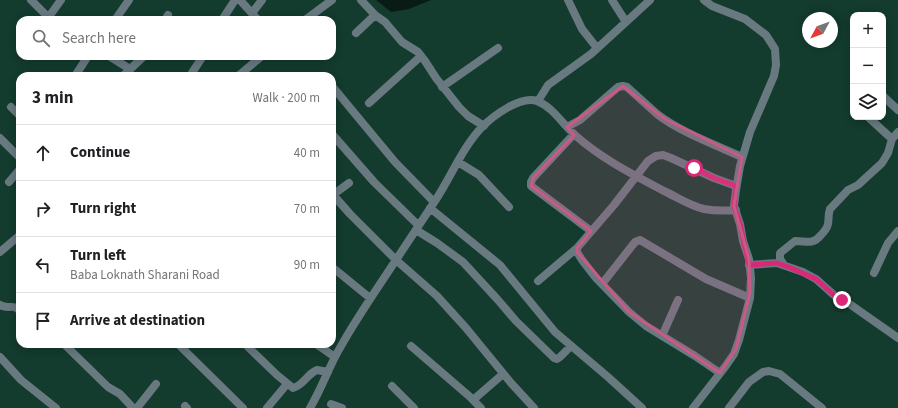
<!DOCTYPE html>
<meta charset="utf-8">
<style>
:root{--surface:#fff;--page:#f6f6f6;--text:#202124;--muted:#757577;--line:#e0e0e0}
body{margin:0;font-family:"Source Sans 3",sans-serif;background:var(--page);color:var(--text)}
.controls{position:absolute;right:12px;top:12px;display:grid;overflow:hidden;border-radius:8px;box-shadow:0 2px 10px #0003}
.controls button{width:36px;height:36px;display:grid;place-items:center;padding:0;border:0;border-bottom:1px solid var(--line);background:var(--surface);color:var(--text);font:20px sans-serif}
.compass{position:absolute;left:802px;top:12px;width:36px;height:36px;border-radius:50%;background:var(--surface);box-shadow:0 2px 10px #0003;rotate:229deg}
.stop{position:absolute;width:12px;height:12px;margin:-9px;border:3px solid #db2777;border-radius:50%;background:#fff}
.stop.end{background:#db2777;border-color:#fff;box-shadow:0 1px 4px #0008}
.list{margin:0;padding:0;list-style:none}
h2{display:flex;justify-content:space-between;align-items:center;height:52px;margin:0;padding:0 16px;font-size:17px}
h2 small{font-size:13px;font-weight:400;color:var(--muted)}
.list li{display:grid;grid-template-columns:26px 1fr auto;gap:12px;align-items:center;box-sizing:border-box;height:56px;padding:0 16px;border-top:1px solid var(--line)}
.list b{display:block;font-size:15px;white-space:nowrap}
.list p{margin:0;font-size:13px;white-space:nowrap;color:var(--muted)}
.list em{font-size:13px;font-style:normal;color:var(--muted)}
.icon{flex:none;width:22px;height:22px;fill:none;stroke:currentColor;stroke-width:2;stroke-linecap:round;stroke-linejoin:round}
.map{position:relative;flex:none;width:898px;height:408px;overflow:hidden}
.search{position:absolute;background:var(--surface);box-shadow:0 2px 10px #0003;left:16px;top:16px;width:320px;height:44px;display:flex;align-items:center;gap:10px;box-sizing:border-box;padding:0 14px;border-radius:12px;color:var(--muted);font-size:15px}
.panel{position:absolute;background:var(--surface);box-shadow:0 2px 10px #0003;left:16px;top:72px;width:320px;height:276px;border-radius:12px}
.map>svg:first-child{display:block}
</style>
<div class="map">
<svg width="898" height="408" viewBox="0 0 898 408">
<rect width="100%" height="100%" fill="#133b2e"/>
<path fill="#081b14" d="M376,0H431L409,9L391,12Z"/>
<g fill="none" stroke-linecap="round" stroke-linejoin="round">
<path stroke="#687980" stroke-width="8" d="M31,0L51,20
M240,0L258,20
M361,0L375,15L385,22L402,42L418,52L425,61L436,78L459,107L468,116L484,126
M568,0L582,29L597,48
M612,0L626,22
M252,13L262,0
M48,18L61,0
M115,20L129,0
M165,20L168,15
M222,20L235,0
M305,20L332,0
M356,33L375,15
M109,56L130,69
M75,76L88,56
M123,76L144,56
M190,76L203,56
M238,76L262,56
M332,86L395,162L434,202
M442,87L498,48
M883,96L898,110
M538,101L548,85L591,54L650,0
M369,103L421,56
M11,107L20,116
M868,117L892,139
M567,127L580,120L618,87L623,86L627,87C637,96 647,105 657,114C680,132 716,145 742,157
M332,134L374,182L418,225
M574,134L533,178L531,182V186L591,231
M0,138L20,158
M458,162L479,175L509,207
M9,182L20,169
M349,183L334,194L335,197L350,214L396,260L437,296L466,328L511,383L534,408
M430,208L500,265L555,332L608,377L642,408
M416,230L437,243L463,262L498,300L516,321L554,358L557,359L560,357L571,346
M0,252L20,235
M749,265L777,263L803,272L816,279L835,296L851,305L898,338
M784,265L780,259V253L795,241C807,241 813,245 821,235C824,232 827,229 828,224C829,219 828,214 830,209L848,190L858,185L882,163L888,153L892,139L898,132
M332,267L370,298
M874,273L888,243L898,231
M538,281L577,248
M602,284L635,242L640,240L706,279L750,298
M0,305C8,310 13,303 20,311
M662,336L678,300
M64,344L108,387L120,394L133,408
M178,344L243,408
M245,344L277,375L293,388C304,385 307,374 317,370L328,372
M316,344L335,357
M411,346L469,396L481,408
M0,357L21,380L56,408
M720,373L695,356L646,326L629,312L596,278L582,260L577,252V248L614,205L648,161L656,156L663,155L671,158L714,178L736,186
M392,386L414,408
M473,400L503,374
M331,404L342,408
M185,406L187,408
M137,408L156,384
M267,408L287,384
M310,408C322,388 329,366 341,346C355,321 372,296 388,272C404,248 419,225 435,201C451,177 462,148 482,127C493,116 521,95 537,101C553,107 563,125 576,136C602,159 634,175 664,191C677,197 690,206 704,209C715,211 725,211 736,210
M693,408L725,367L734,354L739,340L750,298L751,278L749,259L743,241L740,224L734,206L736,190L740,166L750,132L774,76L776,65L775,49L766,35L745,19L712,6L704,0
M729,408L749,382L763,372L769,371L780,374L822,408"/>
</g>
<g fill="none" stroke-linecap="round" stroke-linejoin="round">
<path stroke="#db2777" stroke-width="5" d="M694,168L714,178L736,186L734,206L740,224L749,265L777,263L791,268L816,279L835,296L842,300"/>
</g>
<path fill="#ca5985" fill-opacity="0.2" stroke="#ca5985" stroke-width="3" stroke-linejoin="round" d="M623,86L665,119L742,157L734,206L749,259L750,293L736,349L720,373L629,312L577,252V248L591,231L531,186L533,178L574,135L567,127Z"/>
</svg>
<div class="controls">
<button>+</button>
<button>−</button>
<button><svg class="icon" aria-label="layers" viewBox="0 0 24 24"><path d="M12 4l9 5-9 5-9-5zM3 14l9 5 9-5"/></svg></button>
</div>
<svg class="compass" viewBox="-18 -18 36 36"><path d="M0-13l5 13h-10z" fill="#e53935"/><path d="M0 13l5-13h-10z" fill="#757577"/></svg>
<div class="stop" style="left:694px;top:168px"></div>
<div class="stop end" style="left:842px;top:300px"></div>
<div class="search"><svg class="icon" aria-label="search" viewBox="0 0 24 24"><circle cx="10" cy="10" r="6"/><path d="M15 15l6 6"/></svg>Search here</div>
<section class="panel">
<h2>3 min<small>Walk · 200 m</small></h2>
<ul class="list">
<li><svg class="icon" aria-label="ahead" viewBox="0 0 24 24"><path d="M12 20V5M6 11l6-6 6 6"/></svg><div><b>Continue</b></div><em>40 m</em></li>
<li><svg class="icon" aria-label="right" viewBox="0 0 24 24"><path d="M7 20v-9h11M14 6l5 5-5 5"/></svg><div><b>Turn right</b></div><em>70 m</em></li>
<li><svg class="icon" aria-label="left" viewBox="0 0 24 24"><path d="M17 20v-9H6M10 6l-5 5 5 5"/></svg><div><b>Turn left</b><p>Baba Loknath Sharani Road</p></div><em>90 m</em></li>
<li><svg class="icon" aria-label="arrive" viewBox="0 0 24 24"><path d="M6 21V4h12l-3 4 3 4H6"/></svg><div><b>Arrive at destination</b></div></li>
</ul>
</section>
</div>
